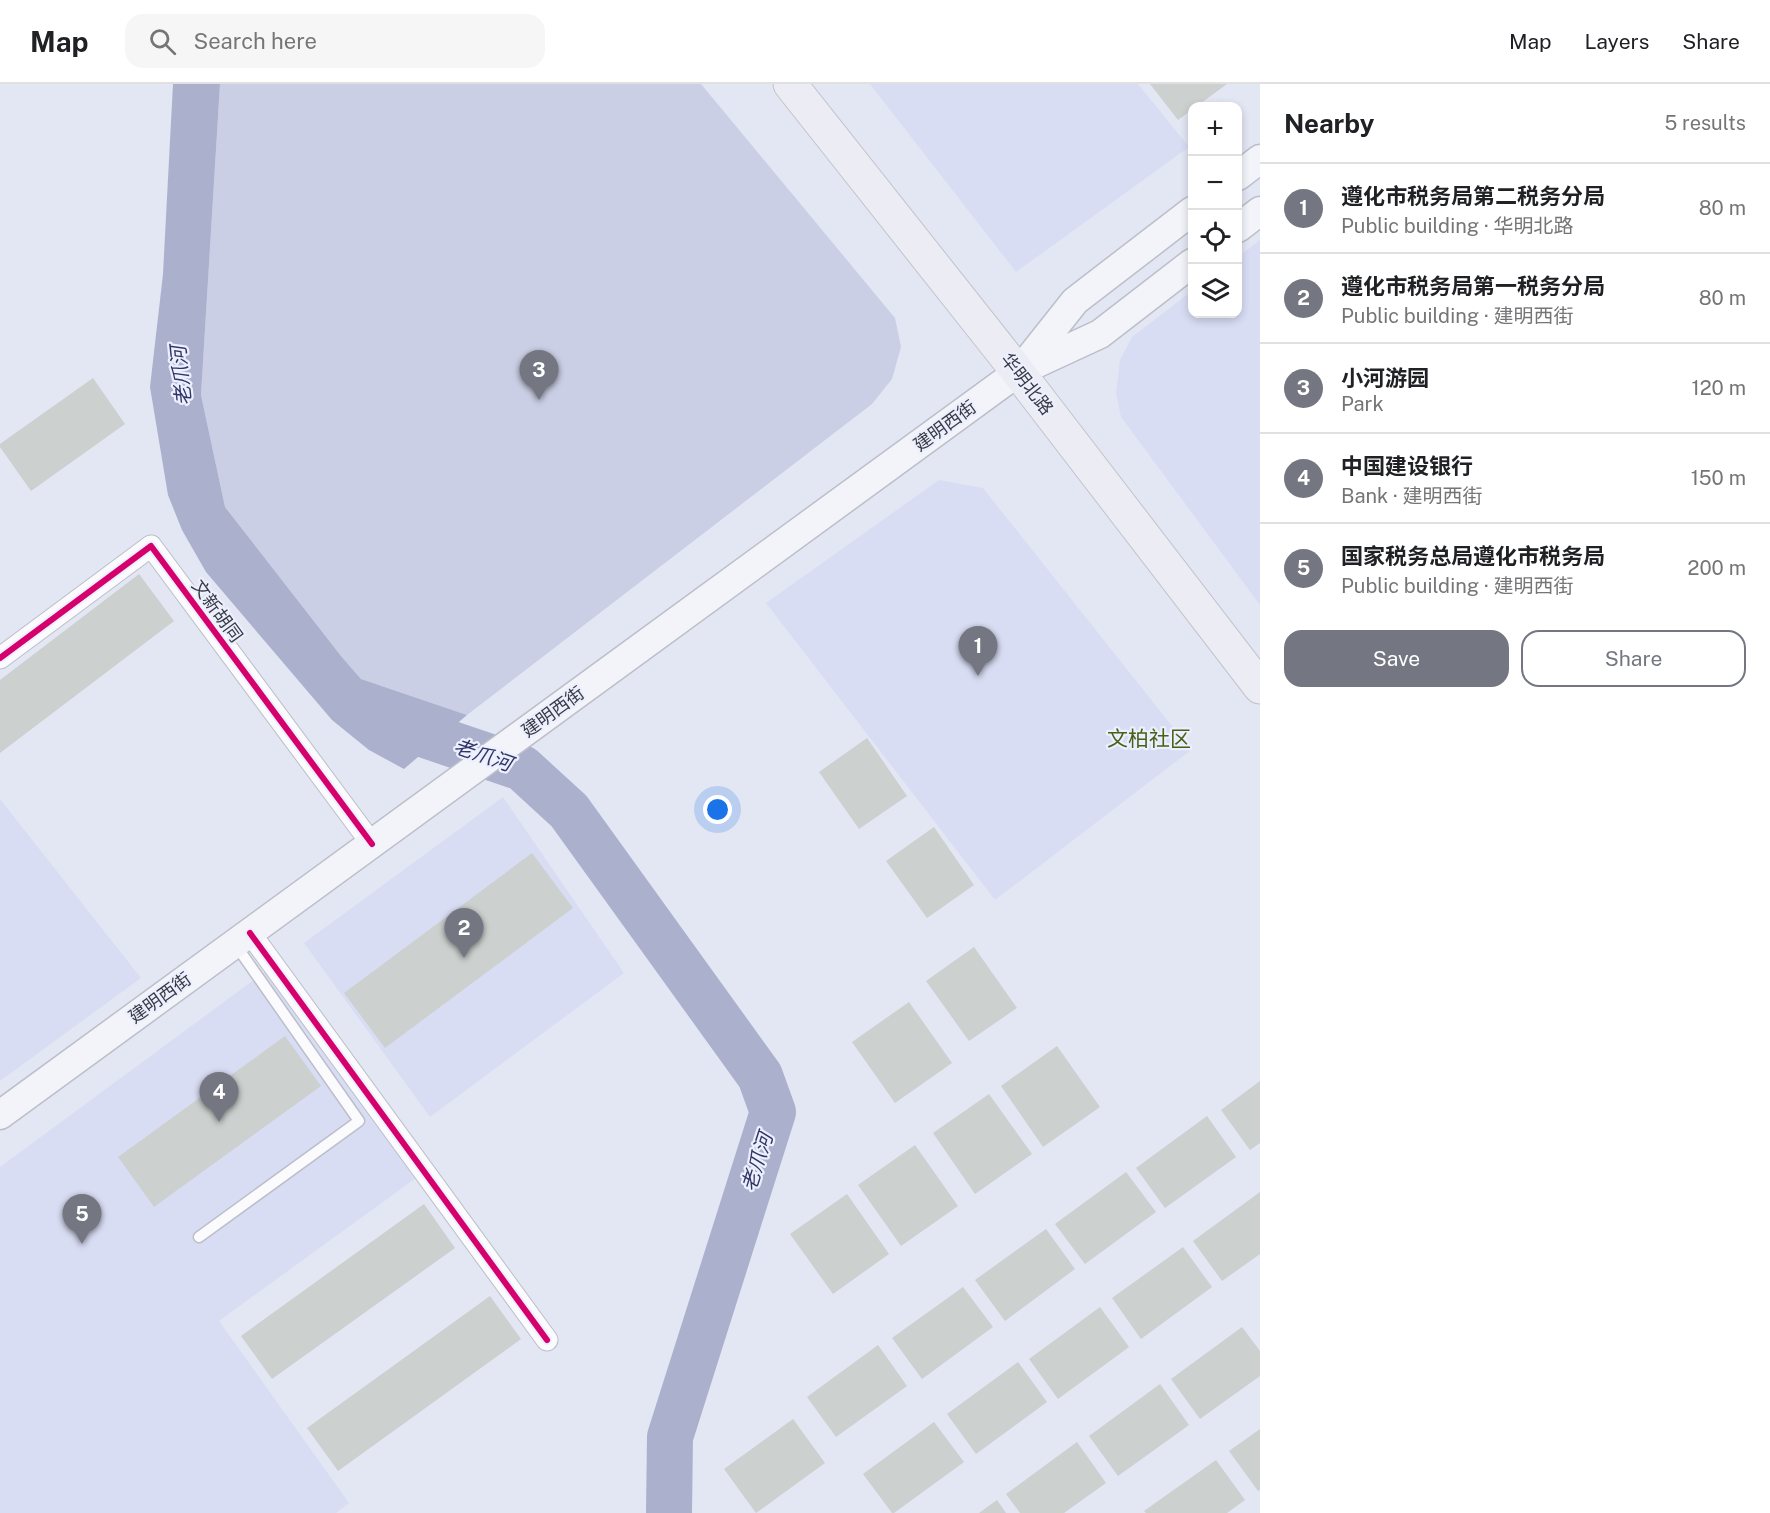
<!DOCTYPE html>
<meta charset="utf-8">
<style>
:root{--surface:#fff;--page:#f6f6f6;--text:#202124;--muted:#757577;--line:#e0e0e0;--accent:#747781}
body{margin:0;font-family:"Public Sans","Noto Sans SC",sans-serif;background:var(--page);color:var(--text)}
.controls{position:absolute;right:18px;top:18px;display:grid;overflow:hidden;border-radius:12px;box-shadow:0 3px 9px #0003}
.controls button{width:54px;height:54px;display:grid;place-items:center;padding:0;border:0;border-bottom:2px solid var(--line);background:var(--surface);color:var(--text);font:30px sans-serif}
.you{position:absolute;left:718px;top:726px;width:21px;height:21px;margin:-15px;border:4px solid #fff;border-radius:50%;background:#1a73e8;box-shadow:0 0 0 9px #1a73e833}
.badge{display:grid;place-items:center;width:39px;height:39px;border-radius:50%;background:var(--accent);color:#fff;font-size:20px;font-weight:700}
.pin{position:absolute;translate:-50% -50px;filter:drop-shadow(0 2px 3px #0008)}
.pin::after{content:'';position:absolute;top:32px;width:21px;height:18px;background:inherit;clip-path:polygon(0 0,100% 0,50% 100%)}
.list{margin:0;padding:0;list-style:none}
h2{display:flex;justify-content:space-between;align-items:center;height:78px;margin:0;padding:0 24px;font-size:26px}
h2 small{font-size:20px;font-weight:400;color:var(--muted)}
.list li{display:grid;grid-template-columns:39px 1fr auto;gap:18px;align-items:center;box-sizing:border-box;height:90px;padding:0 24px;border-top:2px solid var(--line)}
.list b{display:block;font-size:22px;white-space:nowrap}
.list p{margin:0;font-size:20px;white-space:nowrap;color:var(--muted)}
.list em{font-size:20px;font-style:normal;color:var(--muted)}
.actions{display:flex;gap:12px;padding:18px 24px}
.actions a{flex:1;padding:14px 0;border:2px solid var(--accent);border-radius:18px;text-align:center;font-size:21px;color:var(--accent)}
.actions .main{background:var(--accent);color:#fff}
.icon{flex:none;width:33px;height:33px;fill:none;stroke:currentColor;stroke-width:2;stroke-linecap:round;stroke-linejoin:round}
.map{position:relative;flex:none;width:1260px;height:1429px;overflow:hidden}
header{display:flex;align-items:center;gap:36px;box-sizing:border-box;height:84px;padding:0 30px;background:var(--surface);border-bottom:2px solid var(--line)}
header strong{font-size:28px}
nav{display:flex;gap:33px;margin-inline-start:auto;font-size:21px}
.search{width:420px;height:54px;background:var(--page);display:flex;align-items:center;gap:15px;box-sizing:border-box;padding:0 21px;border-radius:18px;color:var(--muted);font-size:22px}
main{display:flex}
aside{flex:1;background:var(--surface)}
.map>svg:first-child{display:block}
</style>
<header>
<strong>Map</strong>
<div class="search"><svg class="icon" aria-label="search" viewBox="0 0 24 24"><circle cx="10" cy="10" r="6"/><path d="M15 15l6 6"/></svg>Search here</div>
<nav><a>Map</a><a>Layers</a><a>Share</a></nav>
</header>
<main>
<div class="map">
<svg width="1260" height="1429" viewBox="0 0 1260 1429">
<rect width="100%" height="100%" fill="#e3e6f3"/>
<path fill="#d9ddf4" d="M870,0H1138L1189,63L1016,188Z
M1260,156V521L1121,333L1116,309L1120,276L1132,253L1192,207V230H1238V173Z
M939,396L983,404L1191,666L995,816L766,519Z
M503,713L624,889L430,1033L304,859Z
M0,715L141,894L0,997Z
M270,884L420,1091L219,1237L349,1419L336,1429H0V1083Z"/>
<path fill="#cbcfe5" d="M220,0H701L895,234L901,263L892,295L872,320L467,631L361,595L341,572L225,423L201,311Z"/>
<path fill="#abb1cd" d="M173,0H220L201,311L225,423L341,572L361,595L467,631L404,685L369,666L332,636L206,488L182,446L168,411L150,303L163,190Z"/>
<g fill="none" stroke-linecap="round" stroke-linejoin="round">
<path stroke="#abb1cd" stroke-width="46" d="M378,635L522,684L569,727L760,992L773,1028L670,1353L669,1429"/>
</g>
<path fill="#ccd0cf" d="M1150,0H1227L1197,22H1192V26L1178,36Z
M93,294L125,340L31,407L0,363V360Z
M139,490L174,537L0,669V596Z
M867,654L907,712L859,745L819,688Z
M934,743L974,801L927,834L886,777Z
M532,769L573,824L385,964L344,909Z
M974,863L1017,924L969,957L926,897Z
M909,918L952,979L895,1019L852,958Z
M285,952L321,1002L154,1123L118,1073Z
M1057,962L1100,1023L1043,1063L1001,1002Z
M1260,997V1059L1250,1066L1221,1026Z
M989,1010L1032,1070L975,1110L933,1049Z
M1207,1032L1236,1073L1165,1124L1136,1084Z
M915,1061L958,1122L901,1162L858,1101Z
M1126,1088L1156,1128L1085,1180L1055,1140Z
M1260,1108V1170L1222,1197L1193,1157Z
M847,1110L889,1170L833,1210L790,1150Z
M424,1120L455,1164L272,1295L241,1252Z
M1046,1145L1075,1185L1005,1237L975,1196Z
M1183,1163L1212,1203L1141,1255L1112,1214Z
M963,1203L993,1243L922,1295L892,1254Z
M490,1212L521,1255L338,1387L307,1344Z
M1100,1223L1129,1263L1058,1315L1029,1275Z
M1242,1243L1260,1267V1292L1200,1335L1171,1295Z
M878,1261L907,1302L836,1353L807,1313Z
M1018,1278L1047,1318L976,1370L947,1330Z
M1160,1300L1189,1341L1118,1392L1089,1352Z
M793,1335L825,1379L756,1429L724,1385Z
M934,1338L964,1378L894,1429H892L863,1390Z
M1260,1345V1406L1258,1407L1229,1367Z
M1077,1358L1106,1399L1064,1429H1020L1006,1410Z
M1216,1376L1245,1416L1227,1429H1146L1144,1427Z
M997,1416L1006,1429H979Z"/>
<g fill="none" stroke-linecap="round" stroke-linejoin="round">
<defs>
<path id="service" d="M199,1153L359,1037L235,860"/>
<path id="minor" d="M0,574L151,462L372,760
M250,849L547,1256"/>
<path id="secondary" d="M1238,92L1260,75
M1238,144L1260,127
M1021,285L1075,217L1192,127
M0,1031L1018,288L1100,250L1192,179"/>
<path id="primary" d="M790,0L1018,288L1260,603"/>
</defs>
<use href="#service" stroke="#bcbfc9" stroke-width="13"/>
<use href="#minor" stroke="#bcbfc9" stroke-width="23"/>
<use href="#secondary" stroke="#bcbfc9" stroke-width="31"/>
<use href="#primary" stroke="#c2c4cb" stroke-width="35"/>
<use href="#service" stroke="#fbfbfd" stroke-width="10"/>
<use href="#minor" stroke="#fbfbfd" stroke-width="21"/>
<use href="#secondary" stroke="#f3f4f9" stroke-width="28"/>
<use href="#primary" stroke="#ecedf4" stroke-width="33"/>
<defs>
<path id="cycleway" d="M0,574L151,462L372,760
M250,849L547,1256"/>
</defs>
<use href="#cycleway" stroke="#eceffe" stroke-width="10"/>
<use href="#cycleway" stroke="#d6006c" stroke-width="6"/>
</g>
<g text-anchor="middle" stroke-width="4.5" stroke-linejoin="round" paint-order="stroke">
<g font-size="18" fill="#393b44" stroke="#eceffe">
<text transform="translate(1027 300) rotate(52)" y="6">华明北路</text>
<text transform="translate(945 342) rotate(-36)" y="6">建明西街</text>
<text transform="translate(217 527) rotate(54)" y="6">文新胡同</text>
<text transform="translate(553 628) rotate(-36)" y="6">建明西街</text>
<text transform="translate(160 914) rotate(-36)" y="6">建明西街</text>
</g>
<g font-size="20" font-style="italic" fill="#313565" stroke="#eceffe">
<text transform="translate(181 292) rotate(-96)" y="7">老爪河</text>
<text transform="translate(483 671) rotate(19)" y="7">老爪河</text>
<text transform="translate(757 1078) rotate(-72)" y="7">老爪河</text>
</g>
<g font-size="21" fill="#4b6016" stroke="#eceffe">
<text x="1149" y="662">文柏社区</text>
</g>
</g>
</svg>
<div class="controls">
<button>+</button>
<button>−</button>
<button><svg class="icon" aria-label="locate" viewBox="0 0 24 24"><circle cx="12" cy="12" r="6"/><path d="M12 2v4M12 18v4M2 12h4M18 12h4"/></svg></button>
<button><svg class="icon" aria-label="layers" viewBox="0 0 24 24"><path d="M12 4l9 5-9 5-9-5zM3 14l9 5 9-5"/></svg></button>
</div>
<div class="you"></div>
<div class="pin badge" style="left:978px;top:592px">1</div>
<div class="pin badge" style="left:464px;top:874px">2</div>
<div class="pin badge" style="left:539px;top:316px">3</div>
<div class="pin badge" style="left:219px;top:1038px">4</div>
<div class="pin badge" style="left:82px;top:1160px">5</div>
</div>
<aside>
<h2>Nearby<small>5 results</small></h2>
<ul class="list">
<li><span class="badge">1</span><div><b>遵化市税务局第二税务分局</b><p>Public building · 华明北路</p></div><em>80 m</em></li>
<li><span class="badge">2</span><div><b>遵化市税务局第一税务分局</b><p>Public building · 建明西街</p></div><em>80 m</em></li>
<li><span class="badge">3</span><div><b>小河游园</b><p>Park</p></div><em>120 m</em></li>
<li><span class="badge">4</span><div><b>中国建设银行</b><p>Bank · 建明西街</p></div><em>150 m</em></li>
<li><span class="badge">5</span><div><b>国家税务总局遵化市税务局</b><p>Public building · 建明西街</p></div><em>200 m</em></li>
</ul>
<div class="actions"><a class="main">Save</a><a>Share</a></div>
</aside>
</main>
